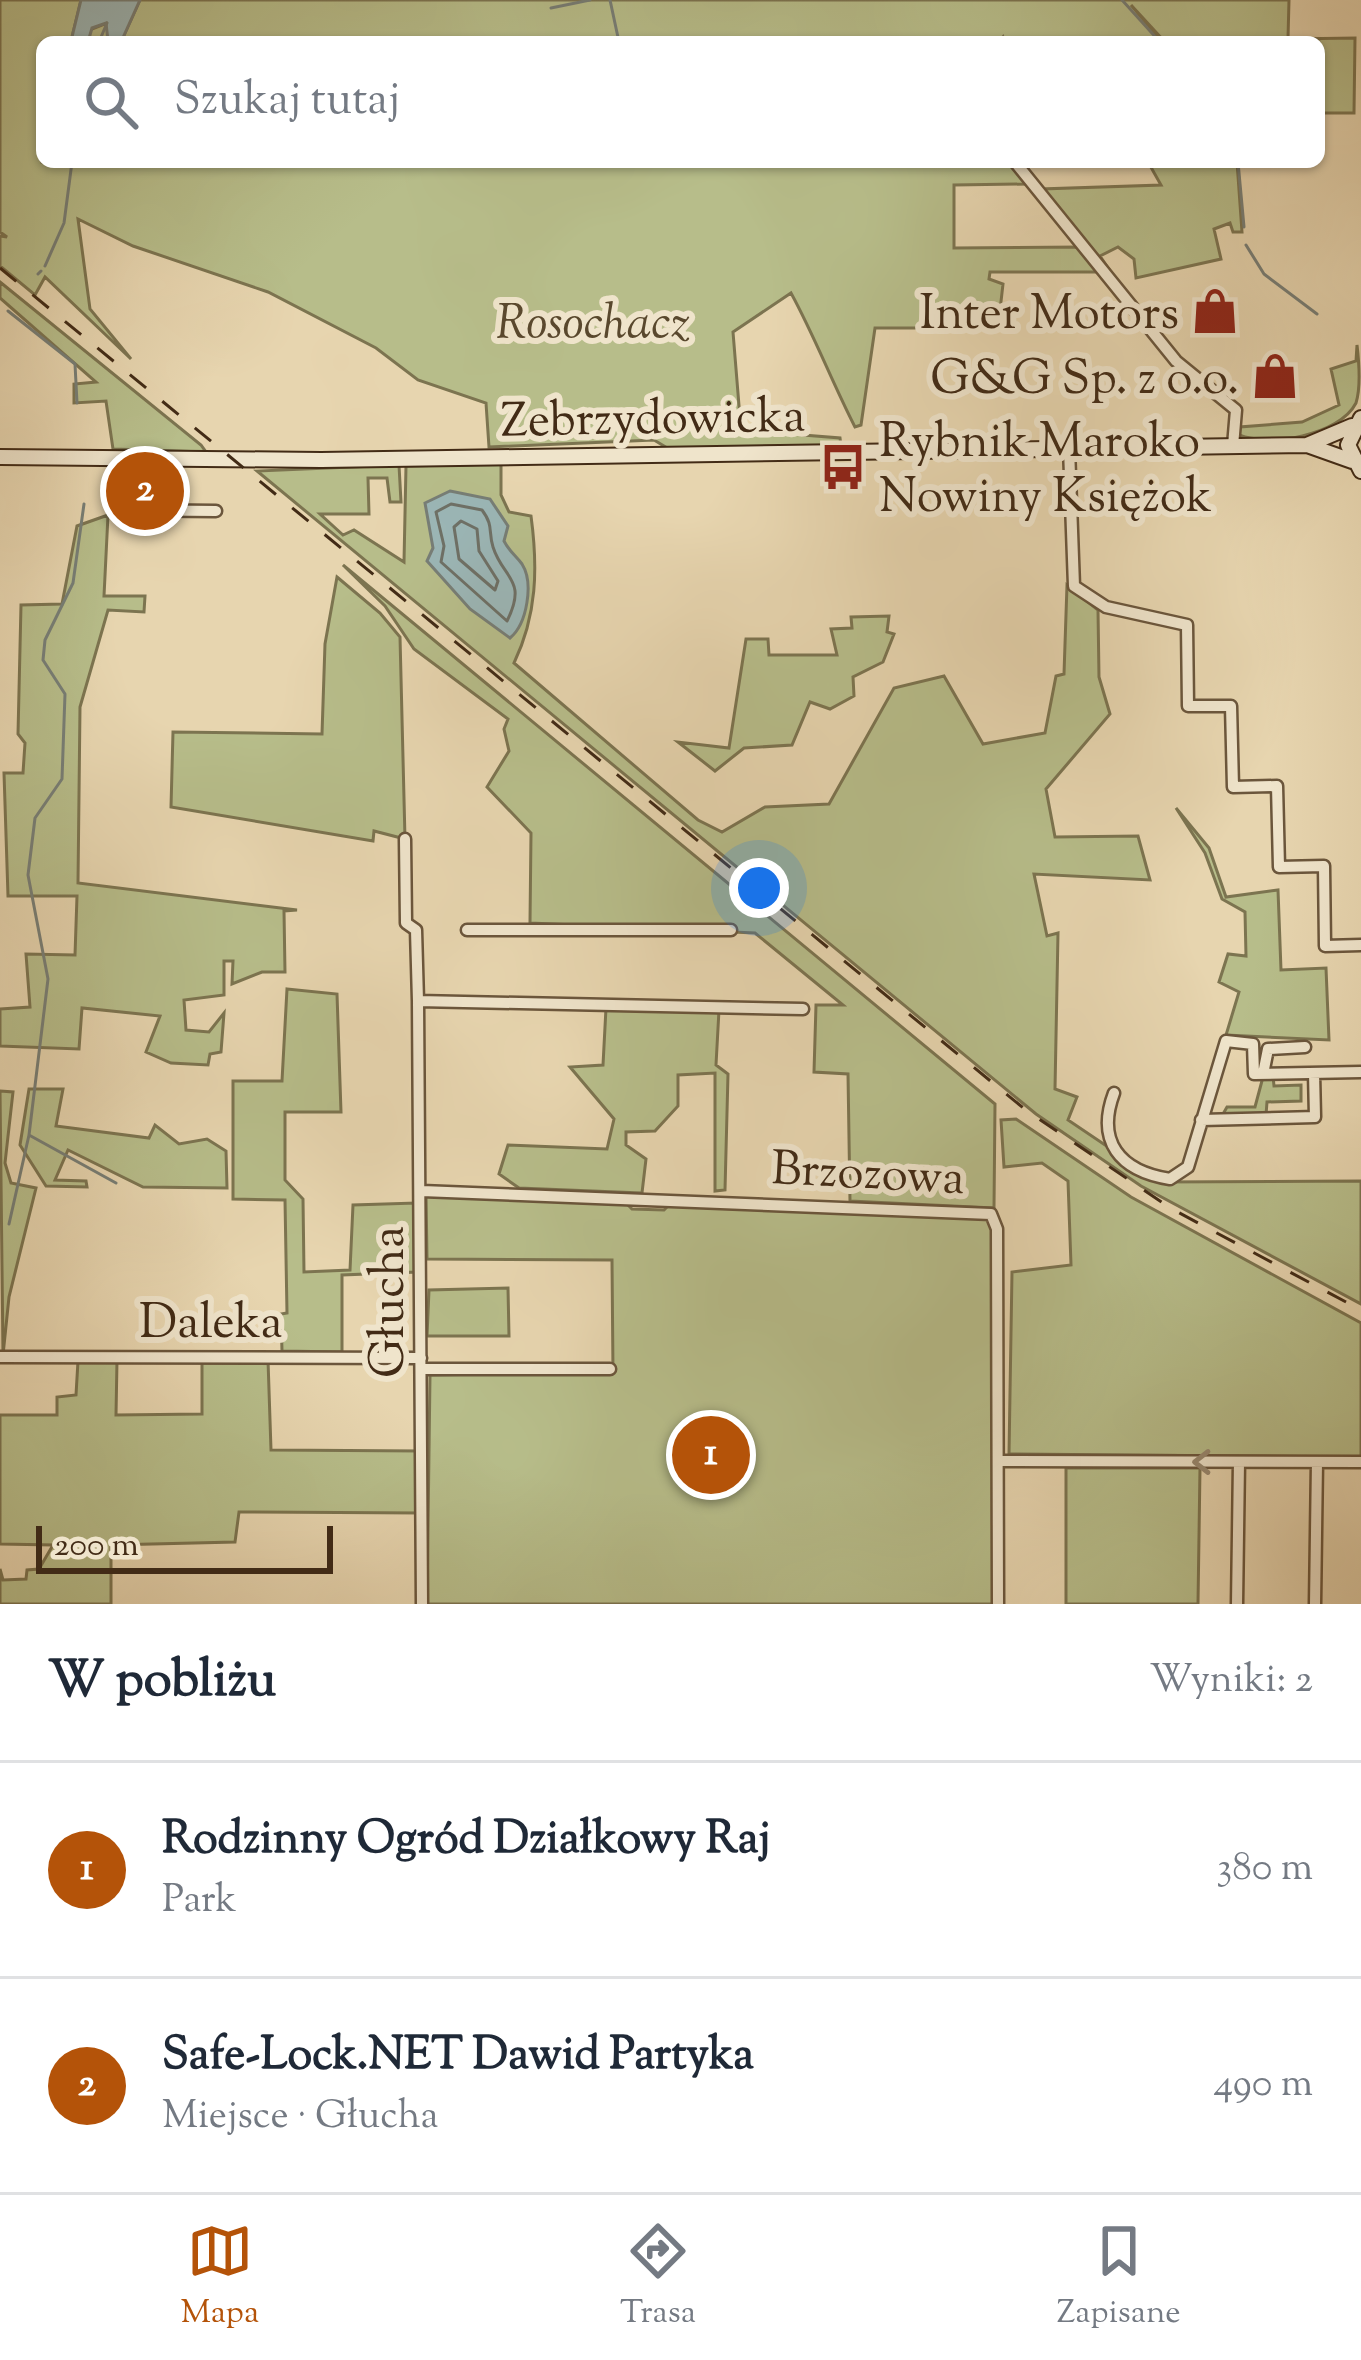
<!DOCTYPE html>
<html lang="pl">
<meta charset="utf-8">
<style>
:root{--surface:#fff;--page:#f2f2f3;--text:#1f2937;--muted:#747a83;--line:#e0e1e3;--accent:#b45309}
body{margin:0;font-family:"Sorts Mill Goudy",serif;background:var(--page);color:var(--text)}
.scale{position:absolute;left:36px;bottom:30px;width:297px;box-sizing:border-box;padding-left:12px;border:6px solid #422b16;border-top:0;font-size:33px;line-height:42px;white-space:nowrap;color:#422b16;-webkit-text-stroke:9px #efe4cb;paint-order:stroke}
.you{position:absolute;left:759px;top:888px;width:42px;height:42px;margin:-30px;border:9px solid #fff;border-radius:50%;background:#1a73e8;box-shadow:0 0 0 18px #1a73e833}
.badge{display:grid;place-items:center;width:78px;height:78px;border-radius:50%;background:var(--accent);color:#fff;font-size:39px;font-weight:700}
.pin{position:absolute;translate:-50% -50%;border:6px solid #fff;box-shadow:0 3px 12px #0006}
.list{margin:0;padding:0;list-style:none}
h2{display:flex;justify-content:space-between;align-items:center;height:156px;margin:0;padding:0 48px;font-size:51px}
h2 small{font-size:39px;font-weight:400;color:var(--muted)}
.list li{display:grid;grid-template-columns:78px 1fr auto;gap:36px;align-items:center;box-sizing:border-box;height:216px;padding:0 48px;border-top:3px solid var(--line)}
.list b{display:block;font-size:45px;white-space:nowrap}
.list p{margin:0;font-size:39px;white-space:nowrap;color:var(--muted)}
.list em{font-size:39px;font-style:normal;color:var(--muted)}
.icon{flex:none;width:66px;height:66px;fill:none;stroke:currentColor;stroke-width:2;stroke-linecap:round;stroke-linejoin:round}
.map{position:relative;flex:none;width:1361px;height:1604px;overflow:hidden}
.search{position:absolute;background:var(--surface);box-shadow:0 3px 9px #0004;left:36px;right:36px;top:36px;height:132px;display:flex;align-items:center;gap:30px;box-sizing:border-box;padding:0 42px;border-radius:18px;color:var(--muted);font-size:45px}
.sheet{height:588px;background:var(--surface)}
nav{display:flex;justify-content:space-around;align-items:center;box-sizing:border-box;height:168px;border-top:3px solid var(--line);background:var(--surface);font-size:33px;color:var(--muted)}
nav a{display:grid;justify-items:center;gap:6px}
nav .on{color:var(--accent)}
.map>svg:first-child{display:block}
</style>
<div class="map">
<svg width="1361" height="1604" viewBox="0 0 1361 1604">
<rect width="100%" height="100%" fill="#e7d5af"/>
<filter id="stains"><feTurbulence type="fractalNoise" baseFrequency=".00167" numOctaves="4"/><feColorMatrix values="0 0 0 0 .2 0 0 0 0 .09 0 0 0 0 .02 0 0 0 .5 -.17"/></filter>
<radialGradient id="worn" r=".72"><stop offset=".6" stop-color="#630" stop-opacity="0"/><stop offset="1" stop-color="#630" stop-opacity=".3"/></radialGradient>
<path fill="#b7bd8a" stroke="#7c7450" stroke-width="3" d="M0,0H81L72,37L107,23L109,42H42V162H1009L1027,184L954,185V248L1081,247L1100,272H990L989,279L1003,284L998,328H875L861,425L855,427C832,382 815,337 791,293L733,332L741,430L840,438L841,446L669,449L654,440L489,447L486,403L418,380L376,348L268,292L133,246L78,219L90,309L131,359L45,277L35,295L0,266V236L7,237L0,232Z
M140,0H1289L1288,39L1355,38L1354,113H1319V42H1165L1131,5L1162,42H1005L1003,37L999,42H121Z
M1148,162H1237L1242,232H1233L1230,223L1214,229L1221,259L1136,278L1134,259L1118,247L1100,256L1119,284L1042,189L1161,185Z
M0,282L201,445L206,452L113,449L106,401L74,403V384L96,382L0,298Z
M1357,345C1359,362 1361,387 1356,403C1339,436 1269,447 1239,435L1240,427L1302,422L1339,405L1331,369L1356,361Z
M501,464V495L509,512L531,516C538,568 537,615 514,663L698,820L722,832L765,807L829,804L894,688L944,676L983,744L1045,733L1056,676L1064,674L1067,585L1098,610L1099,677L1110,714L1046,789L1055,837L1138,836L1150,880L1034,874L1047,936L1058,933L1055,1089L1077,1097L1068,1120L1160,1182L1361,1181V1304L1141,1186L1036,1114L257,471L399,465L401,502H390L387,478H368L369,514H320L343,535L354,530L404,562L406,466Z
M108,515L104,596H145L144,612L108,610L80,707L78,883L297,910L284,911L285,972H262L232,984L233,961H224V995L184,1000L186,1030L209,1032L224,1013L221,1052L210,1054L208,1065L171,1063L146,1052L160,1016L82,1008L79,1049L0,1046V1009L30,1007L26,954L75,955L77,896H8L4,773H23L25,743L18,734L21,605L62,604L77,526Z
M343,565L995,1104L994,1208L850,1201L848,1074L814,1072L816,1005H843L755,933L530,923L531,833L487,787L509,751L504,729L508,719L414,649L385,606Z
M337,577L380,613L400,637L405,839L374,831L373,841L171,807L173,732L322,734L325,644Z
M889,616L887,632L894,634L883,662L853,677L854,696L830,709L810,702L792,745L744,748L715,771L678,742L729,748L746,639H768L769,655H837L831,629L852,628L851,617Z
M1176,808L1209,848L1226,897L1278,890L1281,970L1326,968L1329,1040L1226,1035L1239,992L1219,982L1228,954L1246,956L1245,912L1222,899L1205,853Z
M287,989L337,994L341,1112H285V1180L303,1199L304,1272L350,1270L353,1205L416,1203L417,1272L342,1275V1352L282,1351L281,1314L287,1313L285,1200L233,1199V1081H282Z
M606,1008L719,1010L716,1065L728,1074L725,1190L715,1191V1073L678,1075V1106L655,1131L626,1132V1145L646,1159L642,1193L519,1188L499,1174L508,1145L607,1149L614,1119L570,1067L603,1065Z
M1273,1076L1274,1086L1301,1085V1101L1267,1102L1266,1115L1223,1114L1227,1107H1255L1263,1077Z
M29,1089H63L56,1126L149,1138L155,1125L179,1144L207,1139L226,1151L227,1188L143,1187L68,1150L55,1180L86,1181L87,1187L46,1186L20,1145Z
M0,1091L13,1092L5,1163L11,1183L36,1188L9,1297L3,1355Z
M1016,1119L1131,1197L1361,1323V1457L1009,1454L1012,1272L1071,1265L1068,1181L1042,1163L1004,1167L1001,1120Z
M426,1194L622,1199L632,1209L664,1210L671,1203L986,1217L992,1224L994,1604H427L430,1375L613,1372L612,1260L427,1259Z
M508,1288L509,1336H427L429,1290Z
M202,1358L268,1360L271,1450L422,1451L420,1513L239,1512L235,1542L111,1545V1604H0V1569L3,1580L26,1579L27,1570L39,1569L53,1545L0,1544V1415H57V1397L76,1395L78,1361L117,1360L116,1415L202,1414Z
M1066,1468H1200L1198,1604H1066Z"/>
<path fill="#9bb6b6" stroke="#777e76" stroke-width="3" d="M81,0H140L121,42L108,41L106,23L92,28L88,42L72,37Z
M450,491L490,499L508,526L504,541C509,551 516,556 522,564C534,583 527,624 510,638L470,609L427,561L433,548L425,503Z"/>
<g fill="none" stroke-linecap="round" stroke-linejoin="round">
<path stroke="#6e7066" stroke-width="3" d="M451,504L482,510C494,526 488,531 493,547C503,579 528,579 507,621L441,562L444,546L436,512Z
M461,521L477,529L479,551L498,581L495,590L459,559L454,527Z"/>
<path stroke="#777e76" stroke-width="3" d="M610,0L619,42
M1122,0L1160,42
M551,8L590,0
M99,42L107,23
M1238,162L1244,227
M1246,245L1264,274L1317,314
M45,266L64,223L72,162
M38,274L41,271
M8,311L75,364L77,403
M29,1135L116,1183
M9,1224L29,1135L48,979L28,875L35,818L62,779L65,694L43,660L45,640L73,583L84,504"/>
<defs>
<path id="street" d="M1015,162L1176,361L1236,410L1233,446
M1069,448L1074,586L1106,607L1187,625L1188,706H1231L1233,787L1277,786L1279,867L1324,866L1325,946L1361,945
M116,459L113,510L216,511
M405,839L406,923L416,930L418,1001L422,1604
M467,930H731
M418,1001L803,1009
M1263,1074L1268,1049L1305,1047
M1114,1093C1096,1141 1119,1171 1170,1179L1188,1167L1226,1041L1253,1044L1254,1074L1361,1072
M1201,1120L1315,1117L1314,1073
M422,1191L991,1214L997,1229L998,1604
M0,1357L421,1358
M422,1369H610
M1000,1461L1361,1462
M1237,1604L1239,1462
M1315,1604L1317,1462"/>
<path id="secondary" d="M1361,418L1348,445L1361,471
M1307,445L1352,426
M0,457L321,460L1307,445L1352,461"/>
</defs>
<use href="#street" stroke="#6b563c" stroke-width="15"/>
<use href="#secondary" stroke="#422b16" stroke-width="18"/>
<use href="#street" stroke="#efe4cb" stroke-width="10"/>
<use href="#secondary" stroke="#efe4cb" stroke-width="14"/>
<path stroke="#422b16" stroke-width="3" stroke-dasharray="21 21" stroke-linecap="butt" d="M0,268L1027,1111L1172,1209L1361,1310"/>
</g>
<defs><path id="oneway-chevron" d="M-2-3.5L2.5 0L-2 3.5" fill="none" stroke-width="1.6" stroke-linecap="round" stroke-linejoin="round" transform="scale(3)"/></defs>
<use stroke="#988870" href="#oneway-chevron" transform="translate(1202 1462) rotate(-180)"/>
<defs>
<symbol id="shop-bare" viewBox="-9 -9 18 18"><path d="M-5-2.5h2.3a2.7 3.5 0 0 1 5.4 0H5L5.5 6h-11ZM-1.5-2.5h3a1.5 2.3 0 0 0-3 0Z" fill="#8f2418" stroke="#efe4cb" stroke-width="2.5" paint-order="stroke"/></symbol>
<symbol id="bus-bare" viewBox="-9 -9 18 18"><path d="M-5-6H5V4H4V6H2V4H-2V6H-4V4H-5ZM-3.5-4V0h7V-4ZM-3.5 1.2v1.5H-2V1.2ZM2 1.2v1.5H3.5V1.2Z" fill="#8f2418" stroke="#efe4cb" stroke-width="2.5" paint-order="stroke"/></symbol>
</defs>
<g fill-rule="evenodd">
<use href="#shop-bare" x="1182" y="278" width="66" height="66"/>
<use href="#shop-bare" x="1242" y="343" width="66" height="66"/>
<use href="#bus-bare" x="810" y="434" width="66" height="66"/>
</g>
<g text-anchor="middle" stroke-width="12" stroke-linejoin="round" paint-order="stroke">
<g font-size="48" fill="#422b16" stroke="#efe4cb" text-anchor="end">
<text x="1179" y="328">Inter Motors</text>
<text x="1239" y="393">G&amp;G Sp. z o.o.</text>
<text x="879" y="456" text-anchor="start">Rybnik Maroko<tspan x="879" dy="55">Nowiny Księżok</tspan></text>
</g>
<g font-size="48" font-style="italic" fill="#59482d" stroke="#efe4cb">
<text x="593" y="337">Rosochacz</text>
</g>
<g font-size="48" fill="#422b16" stroke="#efe4cb">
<text transform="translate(653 416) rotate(-1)" y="17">Zebrzydowicka</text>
<text transform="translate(868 1171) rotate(3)" y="17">Brzozowa</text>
<text transform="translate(386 1302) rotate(-90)" y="17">Głucha</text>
<text x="211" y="1337">Daleka</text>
</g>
</g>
<rect width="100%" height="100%" filter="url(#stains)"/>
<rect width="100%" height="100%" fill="url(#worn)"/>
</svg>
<div class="scale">200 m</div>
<div class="you"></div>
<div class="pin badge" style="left:711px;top:1455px">1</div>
<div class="pin badge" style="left:145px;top:491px">2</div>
<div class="search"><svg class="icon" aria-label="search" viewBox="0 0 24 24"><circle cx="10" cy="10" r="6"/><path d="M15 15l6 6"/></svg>Szukaj tutaj</div>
</div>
<section class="sheet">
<h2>W pobliżu<small>Wyniki: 2</small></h2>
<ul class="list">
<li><span class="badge">1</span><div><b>Rodzinny Ogród Działkowy Raj</b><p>Park</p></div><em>380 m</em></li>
<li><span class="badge">2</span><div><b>Safe-Lock.NET Dawid Partyka</b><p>Miejsce · Głucha</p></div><em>490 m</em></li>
</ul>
</section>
<nav>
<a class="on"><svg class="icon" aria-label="map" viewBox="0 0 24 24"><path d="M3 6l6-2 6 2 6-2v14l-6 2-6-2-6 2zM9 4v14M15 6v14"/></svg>Mapa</a>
<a><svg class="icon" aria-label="directions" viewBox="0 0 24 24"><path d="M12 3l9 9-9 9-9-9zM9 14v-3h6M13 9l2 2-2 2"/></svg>Trasa</a>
<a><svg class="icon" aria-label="saved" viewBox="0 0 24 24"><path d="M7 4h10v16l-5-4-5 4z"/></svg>Zapisane</a>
</nav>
